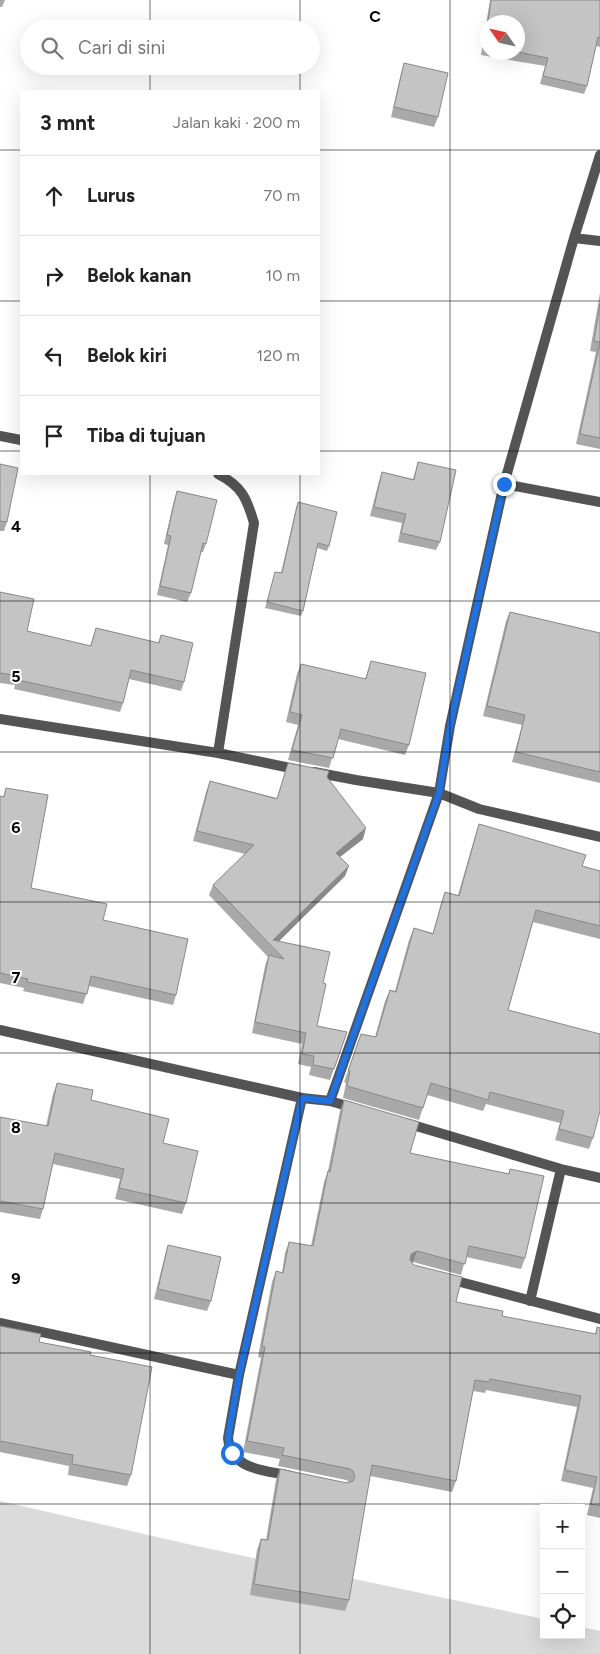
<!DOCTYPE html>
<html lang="id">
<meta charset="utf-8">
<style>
:root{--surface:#fff;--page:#f2f2f2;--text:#222;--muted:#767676;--line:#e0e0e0}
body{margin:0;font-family:Figtree,sans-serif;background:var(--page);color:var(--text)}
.controls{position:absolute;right:15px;bottom:15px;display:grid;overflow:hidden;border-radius:0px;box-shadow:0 5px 20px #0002}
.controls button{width:45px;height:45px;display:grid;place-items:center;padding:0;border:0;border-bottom:1px solid var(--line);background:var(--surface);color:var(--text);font:25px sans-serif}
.compass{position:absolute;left:480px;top:15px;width:45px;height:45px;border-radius:50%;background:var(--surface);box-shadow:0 5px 20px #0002;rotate:304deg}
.stop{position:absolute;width:15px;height:15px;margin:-11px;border:4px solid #1a73e8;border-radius:50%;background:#fff}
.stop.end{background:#1a73e8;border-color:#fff;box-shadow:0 1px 5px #0008}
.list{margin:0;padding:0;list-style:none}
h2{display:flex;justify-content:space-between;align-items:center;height:65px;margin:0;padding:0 20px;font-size:21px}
h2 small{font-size:16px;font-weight:400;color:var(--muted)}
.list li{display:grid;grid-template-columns:32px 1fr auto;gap:15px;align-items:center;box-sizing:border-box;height:80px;padding:0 20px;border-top:1px solid var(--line)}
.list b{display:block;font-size:19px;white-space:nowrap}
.list em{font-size:16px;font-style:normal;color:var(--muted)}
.icon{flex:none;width:28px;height:28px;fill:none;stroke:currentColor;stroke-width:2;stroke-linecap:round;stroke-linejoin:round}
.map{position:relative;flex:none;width:600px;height:1654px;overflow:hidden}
.search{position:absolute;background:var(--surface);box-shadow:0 5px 20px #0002;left:20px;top:20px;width:300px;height:55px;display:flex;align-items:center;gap:12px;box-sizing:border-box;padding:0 18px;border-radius:28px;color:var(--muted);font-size:19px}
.panel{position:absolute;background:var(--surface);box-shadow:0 5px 20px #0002;left:20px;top:90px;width:300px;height:385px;border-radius:0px}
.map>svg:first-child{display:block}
</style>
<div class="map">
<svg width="600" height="1654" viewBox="0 0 600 1654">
<rect width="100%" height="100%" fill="#fff"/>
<path fill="#dbdbdb" d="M0,1501L192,1545L544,1619V1635H581V1627L600,1631V1654H0Z"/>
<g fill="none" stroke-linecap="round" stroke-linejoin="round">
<path stroke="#545454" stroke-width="10" d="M574,238L600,241
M0,436L21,440
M504,484L600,502
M0,719L218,753L300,770
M218,753L254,523C247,499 242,486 218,474
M314,772L356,780L439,793L479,809L600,837
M0,1030L302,1098L330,1101L354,1108
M330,1101L439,793L450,726L504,484L574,238L600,155
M406,1123L561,1169L600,1178
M449,1279L600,1319
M530,1301L561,1169
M0,1323L239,1375
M291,1476C266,1470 231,1471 228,1438L239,1375L302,1098"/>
</g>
<path fill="#a9a9a9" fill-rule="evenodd" d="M0,0H5L2,7H0Z
M490,0H600V47L596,46L587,86L584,94L540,84L545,66L481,55ZM488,22L518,52H488Z
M404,63L438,117L434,127L391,117L401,73Z
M600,293V449L576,444L596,352L590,351Z
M418,462L440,542L436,550L398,542L402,523L370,516L379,481L382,472L413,479Z
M0,464L7,522L4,531H0Z
M177,491L206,544L203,552H201L191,593L187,602L157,595L168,545L164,544L174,500Z
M298,502L329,546L327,551L317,548L303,611L301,616L265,608L275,572L281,573L296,508Z
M0,592L27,631L90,646L96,628L158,643L161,635L184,682L181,691L129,679L123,703L120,712L14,689L15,685L0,683Z
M510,612L600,633V783L512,762L522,725L483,716L506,621Z
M371,661L409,745L405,755L338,739L329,768L288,760L298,725L286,722L297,674L301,664L365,679Z
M288,763L327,777L363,839L340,857L345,876L279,941L323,983L317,1026L347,1032L330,1080L309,1075L311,1067L298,1064L302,1044L252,1033L265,966L268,957L209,895L213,885L245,854L193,841L206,792L210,781L277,798Z
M6,788L31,888L103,920L176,995L173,1005L89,986L83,1004L23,991L24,988L0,983V796L3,797Z
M479,824L582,866L600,871V939L533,922L508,1010L593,1138L589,1149L555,1140L560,1123L486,1104L483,1111L427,1095L419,1120L343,1098L346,1083L344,1082L361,1034L375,1037L385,1001L390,990L395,991L409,940L414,928L433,933L441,903L445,892L458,895L475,836Z
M57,1083L91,1100L163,1143L186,1203L182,1214L115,1199L120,1179L53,1164L43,1209L40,1219L0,1212V1117L46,1126L53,1094Z
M344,1100L410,1153L508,1174L510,1169L525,1258L521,1269L466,1257L461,1275L413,1262L412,1263L456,1302L502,1316L595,1334L597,1327L600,1328V1518L587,1515L593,1488L561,1481L577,1407L486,1390L485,1393L473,1391L456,1481L452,1492L370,1476L349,1600L345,1611L250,1595L257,1550L261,1539L266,1540L276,1480L280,1469L347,1483L349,1482L346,1480L278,1466L280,1459L243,1452L261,1358L258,1357L272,1282L276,1271L282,1273L285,1253L289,1242L311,1246L324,1182L328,1171L340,1111Z
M168,1245L211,1301L207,1311L154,1299L165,1255Z
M0,1326L39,1342L90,1355L131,1475L127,1486L68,1475L69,1466L0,1452Z"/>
<path fill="#898989" d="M366,828L363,839L332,863L336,853Z
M349,866L345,876L273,947V940Z
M417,1251L413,1262L407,1265L411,1254Z"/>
<path fill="#c4c4c4" stroke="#898989" d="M491,0H600V38L598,37L587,86L543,76L548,58L517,52H518V22H488Z
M488,23V48L484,47Z
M404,63L448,73L438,117L394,107Z
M600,304V438L580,434L600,342L594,341Z
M418,462L456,470L440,542L401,533L406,514L374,507L382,472L414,480Z
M0,464L18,468L7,522L0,521Z
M177,491L217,500L206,544L203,543L191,593L160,586L171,536L167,535Z
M298,502L337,512L329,546L318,543L303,611L267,602L275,572L282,573Z
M0,592L34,599L27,631L91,646L96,628L159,643L161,635L193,643L184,682L131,670L123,703L18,680L19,676L0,673Z
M510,612L600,633V772L516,752L525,715L487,706Z
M371,661L426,673L409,745L341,729L333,758L292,750L302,715L290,712L301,664L366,679Z
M288,763L329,771L327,777L366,828L336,853L349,866L273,940L330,952L323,983L326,984L317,1026L347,1032L334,1069L313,1065L314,1056L302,1054L306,1033L255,1022L269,955L284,959L213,885L254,845L197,831L210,781L277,799Z
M6,788L48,795L31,888L107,904L103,920L188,939L176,995L91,976L87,994L27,982L28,979L0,973V796L4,797Z
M479,824L586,855L582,866L600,871V926L536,910L508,1010L600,1034V1111L593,1138L559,1129L564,1111L490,1092L488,1100L431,1083L423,1108L347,1086L350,1071H348L361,1034L376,1037L390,990L396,992L414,928L433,934L445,892L459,896Z
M57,1083L93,1090L91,1100L169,1119L163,1143L198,1151L186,1203L119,1188L124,1169L55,1153L43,1209L0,1201V1117L48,1126Z
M344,1100L419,1122L410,1153L509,1174L510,1169L544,1176L525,1258L469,1246L465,1264L417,1251L411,1254L410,1260L414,1265L462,1277L456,1302L503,1311L502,1316L596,1334L597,1327L600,1328V1506L591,1504L597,1477L565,1470L581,1396L490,1379L489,1382L475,1380L456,1481L372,1465L349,1600L254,1584L261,1539L268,1540L280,1469L347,1483L353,1481L355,1477L353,1471L350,1469L282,1455L284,1448L247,1441L265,1347L262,1346L276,1271L283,1273L289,1242L313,1246L328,1171L330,1172Z
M168,1245L221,1257L211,1301L158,1289Z
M0,1326L41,1334L39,1342L91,1352L90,1355L152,1367L131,1475L72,1464L73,1455L0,1441Z"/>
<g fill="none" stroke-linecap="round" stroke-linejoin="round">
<path stroke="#1a73e8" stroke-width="6" d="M232,1453L229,1445L228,1438L239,1375L302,1098L330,1101L439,793L450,726L504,484"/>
</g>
<path fill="none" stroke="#000" stroke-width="1" stroke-opacity="0.55" d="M150,0V29M300,0V29M450,0V1654M150,66V91M300,66V91M0,150H21M319,150H600M0,301H21M319,301H600M0,451H21M319,451H600M150,474V1654M300,474V1654M0,601H600M0,752H600M0,902H600M0,1053H600M0,1203H600M0,1353H600M0,1504H600"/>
<g font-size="16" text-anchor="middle" font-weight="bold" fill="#000" stroke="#fff" stroke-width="4" stroke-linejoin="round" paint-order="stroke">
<text x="375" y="22">C</text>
<text x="16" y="532">4</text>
<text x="16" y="682">5</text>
<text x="16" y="833">6</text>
<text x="16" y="983">7</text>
<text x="16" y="1133">8</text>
<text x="16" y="1284">9</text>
</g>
</svg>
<div class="controls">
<button>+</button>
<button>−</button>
<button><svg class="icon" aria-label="locate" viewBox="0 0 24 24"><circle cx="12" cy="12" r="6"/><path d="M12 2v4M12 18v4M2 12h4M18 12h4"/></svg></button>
</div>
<svg class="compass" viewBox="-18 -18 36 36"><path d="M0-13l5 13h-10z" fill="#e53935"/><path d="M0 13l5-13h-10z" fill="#767676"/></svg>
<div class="stop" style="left:232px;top:1453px"></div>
<div class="stop end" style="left:504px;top:484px"></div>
<div class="search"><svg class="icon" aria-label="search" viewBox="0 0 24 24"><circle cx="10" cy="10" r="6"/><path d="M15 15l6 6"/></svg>Cari di sini</div>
<section class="panel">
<h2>3 mnt<small>Jalan kaki · 200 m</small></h2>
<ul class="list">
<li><svg class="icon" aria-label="ahead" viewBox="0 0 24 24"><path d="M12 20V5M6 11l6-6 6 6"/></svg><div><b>Lurus</b></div><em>70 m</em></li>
<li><svg class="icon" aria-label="right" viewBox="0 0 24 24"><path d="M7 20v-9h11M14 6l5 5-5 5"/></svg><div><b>Belok kanan</b></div><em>10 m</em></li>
<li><svg class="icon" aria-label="left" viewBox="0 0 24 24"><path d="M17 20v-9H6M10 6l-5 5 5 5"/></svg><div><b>Belok kiri</b></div><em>120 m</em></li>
<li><svg class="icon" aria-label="arrive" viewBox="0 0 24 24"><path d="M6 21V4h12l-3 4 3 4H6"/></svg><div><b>Tiba di tujuan</b></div></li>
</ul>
</section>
</div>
